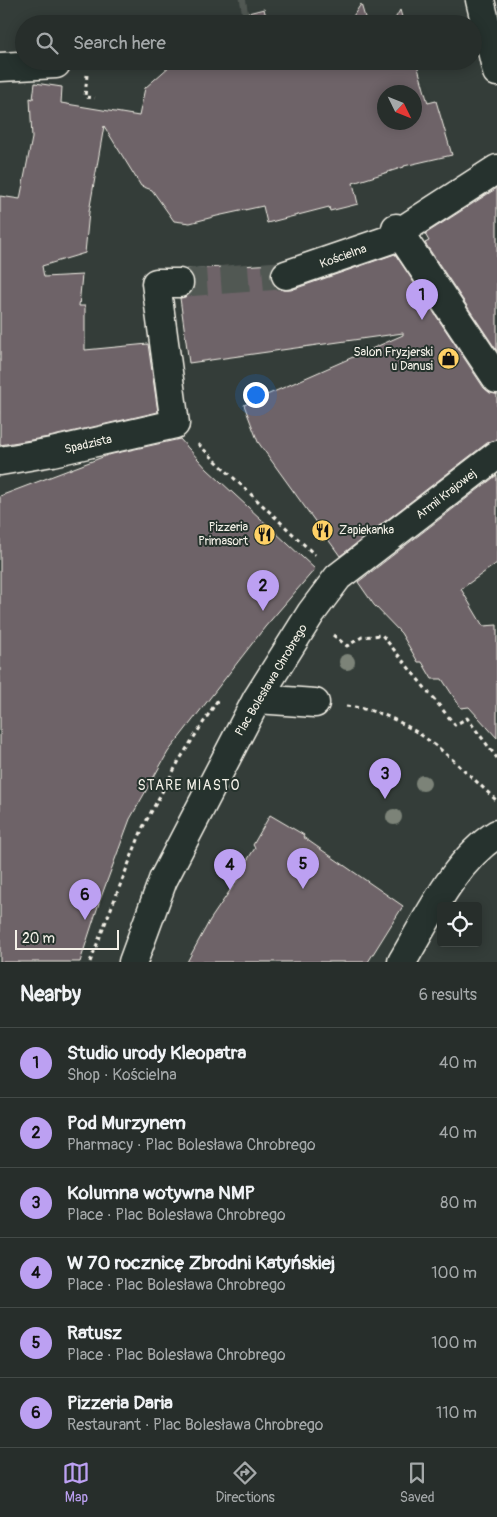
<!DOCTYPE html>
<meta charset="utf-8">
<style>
:root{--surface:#272e2b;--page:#2f3633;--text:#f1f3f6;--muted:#a4a8a9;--line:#434a47;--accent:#bca0f2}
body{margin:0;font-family:Pangolin,sans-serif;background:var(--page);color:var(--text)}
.controls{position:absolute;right:15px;bottom:15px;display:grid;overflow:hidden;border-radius:5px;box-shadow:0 2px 12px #0003}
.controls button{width:45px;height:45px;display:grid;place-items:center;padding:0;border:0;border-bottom:1px solid var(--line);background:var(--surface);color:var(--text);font:25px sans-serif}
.compass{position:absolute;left:377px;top:85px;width:45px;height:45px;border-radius:50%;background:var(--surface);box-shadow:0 2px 12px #0003;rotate:133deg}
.scale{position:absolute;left:15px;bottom:12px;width:104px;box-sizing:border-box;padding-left:5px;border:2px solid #f4f1e8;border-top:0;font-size:14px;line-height:18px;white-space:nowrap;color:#f4f1e8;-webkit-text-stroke:4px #26332d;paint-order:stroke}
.you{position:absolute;left:255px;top:394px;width:18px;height:18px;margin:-12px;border:4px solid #fff;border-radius:50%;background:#1a73e8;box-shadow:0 0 0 8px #1a73e833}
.badge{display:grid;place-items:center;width:32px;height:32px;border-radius:50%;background:var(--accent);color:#111;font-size:16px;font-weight:700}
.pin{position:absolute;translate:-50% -41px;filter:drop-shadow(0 1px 2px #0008)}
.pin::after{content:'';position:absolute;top:26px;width:18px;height:15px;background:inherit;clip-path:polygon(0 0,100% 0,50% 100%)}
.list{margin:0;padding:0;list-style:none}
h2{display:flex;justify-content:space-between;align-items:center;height:65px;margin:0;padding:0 20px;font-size:21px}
h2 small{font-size:16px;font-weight:400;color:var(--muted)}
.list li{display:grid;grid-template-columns:32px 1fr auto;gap:15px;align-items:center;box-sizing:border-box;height:70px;padding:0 20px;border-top:1px solid var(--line)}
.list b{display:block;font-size:19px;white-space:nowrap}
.list p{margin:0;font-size:16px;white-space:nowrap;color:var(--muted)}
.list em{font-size:16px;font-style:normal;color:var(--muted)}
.icon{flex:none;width:28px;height:28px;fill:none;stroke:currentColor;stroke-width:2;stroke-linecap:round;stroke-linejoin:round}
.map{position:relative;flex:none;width:497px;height:962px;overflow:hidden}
.search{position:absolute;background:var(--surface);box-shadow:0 2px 12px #0003;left:15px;right:15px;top:15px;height:55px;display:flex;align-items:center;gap:12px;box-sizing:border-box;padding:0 18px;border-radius:28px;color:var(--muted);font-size:19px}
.sheet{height:485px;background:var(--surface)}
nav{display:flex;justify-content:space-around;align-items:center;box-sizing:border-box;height:70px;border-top:1px solid var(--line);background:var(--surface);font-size:14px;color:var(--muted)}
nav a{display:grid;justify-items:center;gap:2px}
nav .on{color:var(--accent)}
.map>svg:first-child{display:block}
</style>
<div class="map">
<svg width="497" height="962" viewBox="0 0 497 962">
<rect width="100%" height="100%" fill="#343d39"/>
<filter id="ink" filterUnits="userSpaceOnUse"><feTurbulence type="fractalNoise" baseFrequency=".02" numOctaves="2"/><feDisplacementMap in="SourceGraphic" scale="10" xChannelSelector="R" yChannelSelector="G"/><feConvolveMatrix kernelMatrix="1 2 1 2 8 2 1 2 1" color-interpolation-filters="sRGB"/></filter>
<g filter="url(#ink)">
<path fill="#6e6368" stroke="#f4f1e8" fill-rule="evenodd" d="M361,4L367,24H348Z
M264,9L268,24H212L240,15Z
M400,10L404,24H392Z
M171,61H416L428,103L436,101L452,155L404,166V167L353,183L358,204L330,211L329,207L267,223L263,206L217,216L190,223L174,221L152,190L141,186L104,126L89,212L85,253L42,266L44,277L82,275L79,306H85V350L148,344L158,412L49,437L0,445V196L20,199L32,138L30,98L33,99L35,83L62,87L61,103L139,116L145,88L171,65ZM384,92H414V122H384Z
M497,188V351L425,243L429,241L425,234Z
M395,254L484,388L490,393L497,394V440L487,443L340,556L258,442L244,405L403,335V333L189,363L180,298L187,296L192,291L195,283L193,276L186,269L275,264L271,272V280L275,286L283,290H291Z
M180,439L207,469L315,569L265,627L168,752L130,819L100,900L80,962H0V496L108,455Z
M497,475V563L461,589L483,626L497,625V738L469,707L461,708L442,679H432L422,662H418L401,633L374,605L358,582Z
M270,815L304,835L303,837L403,906L368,962H187L210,920L246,867L244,865L255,848L253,845Z"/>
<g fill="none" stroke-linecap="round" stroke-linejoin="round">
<path stroke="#515853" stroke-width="28" stroke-dasharray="28 14" stroke-linecap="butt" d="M240,1L246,0
M179,283L286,275"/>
<defs>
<path id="minor" d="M480,0L497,72
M0,67L56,64
M396,228L497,379
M398,233L497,169
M286,275L400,236
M0,461L52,452L175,424L156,283H179
M257,699L315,703
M133,962L163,880L257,699L311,613L338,577L497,455
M402,962C427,920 455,860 497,834"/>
</defs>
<use href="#minor" stroke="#f4f1e8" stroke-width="31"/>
<path stroke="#f4f1e8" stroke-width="3" stroke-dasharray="4 4" stroke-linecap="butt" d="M87,75L85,97L95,98
M198,444L315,555
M333,635L347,646L362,637L382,635L455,725L467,718L497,758
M346,706C409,712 453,760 497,801
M90,962L143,827L180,759L219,698"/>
<use href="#minor" stroke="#26332d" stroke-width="28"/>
</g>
<g fill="#7b8378">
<circle cx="347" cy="662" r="8"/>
<circle cx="423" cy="783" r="8"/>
<circle cx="394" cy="817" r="8"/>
</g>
</g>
<defs>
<symbol id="shop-disc" viewBox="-11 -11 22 22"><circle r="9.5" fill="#ffd166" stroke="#26332d"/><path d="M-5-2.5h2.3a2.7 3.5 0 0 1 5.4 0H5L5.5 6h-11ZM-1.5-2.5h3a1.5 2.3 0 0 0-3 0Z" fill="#111"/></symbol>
<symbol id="restaurant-disc" viewBox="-11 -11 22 22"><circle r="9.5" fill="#ffd166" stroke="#26332d"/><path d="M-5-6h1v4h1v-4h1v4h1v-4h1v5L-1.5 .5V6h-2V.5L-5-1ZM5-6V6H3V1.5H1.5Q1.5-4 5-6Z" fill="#111"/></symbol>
</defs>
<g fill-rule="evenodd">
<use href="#shop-disc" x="436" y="346" width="25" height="25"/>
<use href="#restaurant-disc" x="310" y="518" width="25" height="25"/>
<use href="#restaurant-disc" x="252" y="522" width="25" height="25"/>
</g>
<g text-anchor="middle" stroke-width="4" stroke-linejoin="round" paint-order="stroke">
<g font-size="12" fill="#f4f1e8" stroke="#26332d">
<text transform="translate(343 256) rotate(-20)" y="4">Kościelna</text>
<text transform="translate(88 444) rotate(-13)" y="4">Spadzista</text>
<text transform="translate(446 494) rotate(-38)" y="4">Armii Krajowej</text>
<text transform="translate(271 680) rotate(-59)" y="4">Plac Bolesława Chrobrego</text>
</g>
<g font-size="12" fill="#f4f1e8" stroke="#26332d" text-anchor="end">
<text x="433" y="356">Salon Fryzjerski<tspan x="433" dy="14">u Danusi</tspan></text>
<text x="248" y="531">Pizzeria<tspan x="248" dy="14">Primasort</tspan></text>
<text x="339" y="534" text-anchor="start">Zapiekanka</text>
</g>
<g font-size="14" letter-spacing="1" fill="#f4f1e8" stroke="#26332d">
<text x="189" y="790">STARE MIASTO</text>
</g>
</g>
</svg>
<div class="controls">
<button><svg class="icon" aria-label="locate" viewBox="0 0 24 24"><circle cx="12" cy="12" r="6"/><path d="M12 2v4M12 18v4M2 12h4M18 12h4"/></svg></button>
</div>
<svg class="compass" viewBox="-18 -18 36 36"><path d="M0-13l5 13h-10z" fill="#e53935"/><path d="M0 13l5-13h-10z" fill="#a4a8a9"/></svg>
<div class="scale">20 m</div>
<div class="you"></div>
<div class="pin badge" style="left:422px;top:320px">1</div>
<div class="pin badge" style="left:263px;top:611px">2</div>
<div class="pin badge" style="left:385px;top:799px">3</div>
<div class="pin badge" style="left:230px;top:890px">4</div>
<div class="pin badge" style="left:303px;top:889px">5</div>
<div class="pin badge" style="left:85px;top:920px">6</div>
<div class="search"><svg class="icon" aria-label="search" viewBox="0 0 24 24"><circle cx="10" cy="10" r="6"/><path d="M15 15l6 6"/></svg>Search here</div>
</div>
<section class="sheet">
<h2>Nearby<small>6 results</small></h2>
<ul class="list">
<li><span class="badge">1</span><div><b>Studio urody Kleopatra</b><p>Shop · Kościelna</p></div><em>40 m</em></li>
<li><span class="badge">2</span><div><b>Pod Murzynem</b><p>Pharmacy · Plac Bolesława Chrobrego</p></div><em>40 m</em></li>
<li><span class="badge">3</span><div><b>Kolumna wotywna NMP</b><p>Place · Plac Bolesława Chrobrego</p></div><em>80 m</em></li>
<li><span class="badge">4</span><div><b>W 70 rocznicę Zbrodni Katyńskiej</b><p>Place · Plac Bolesława Chrobrego</p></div><em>100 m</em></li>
<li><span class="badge">5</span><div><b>Ratusz</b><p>Place · Plac Bolesława Chrobrego</p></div><em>100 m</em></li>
<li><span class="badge">6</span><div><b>Pizzeria Daria</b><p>Restaurant · Plac Bolesława Chrobrego</p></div><em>110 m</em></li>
</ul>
</section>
<nav>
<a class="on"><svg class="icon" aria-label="map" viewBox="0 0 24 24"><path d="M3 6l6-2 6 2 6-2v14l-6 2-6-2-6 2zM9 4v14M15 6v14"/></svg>Map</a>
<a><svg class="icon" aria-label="directions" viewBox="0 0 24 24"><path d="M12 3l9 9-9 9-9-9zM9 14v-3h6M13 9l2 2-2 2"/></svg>Directions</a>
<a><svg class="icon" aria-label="saved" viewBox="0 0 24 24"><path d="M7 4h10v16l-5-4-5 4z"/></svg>Saved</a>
</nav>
